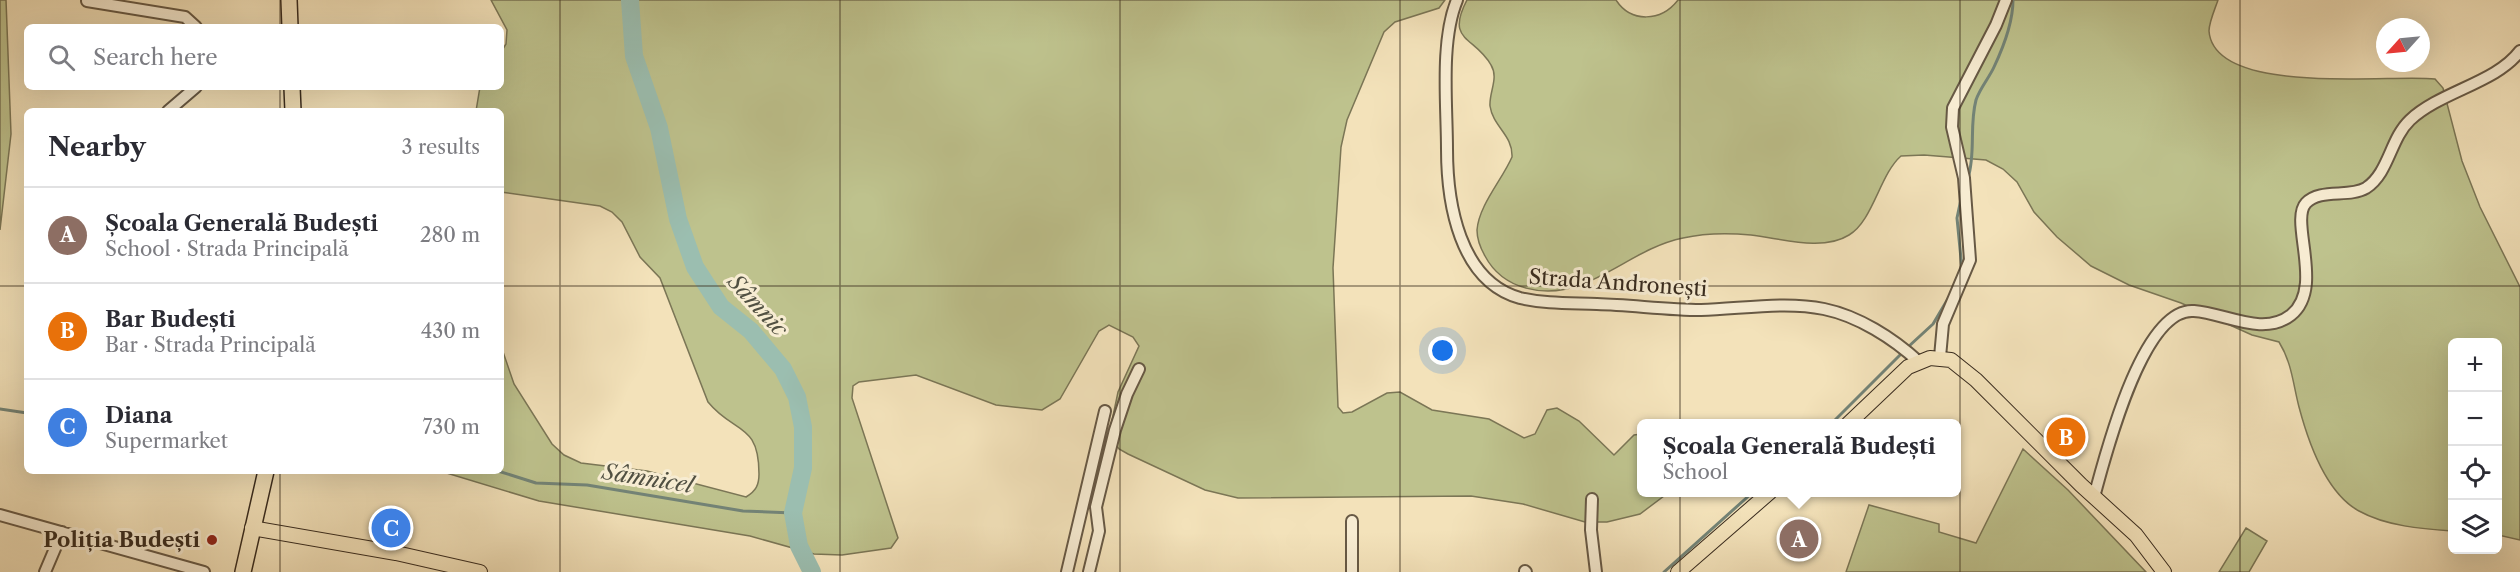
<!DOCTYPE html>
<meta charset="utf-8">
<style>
:root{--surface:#fff;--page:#f2f2f3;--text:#2b2b33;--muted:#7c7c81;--line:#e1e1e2;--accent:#8f2418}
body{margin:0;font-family:"Libre Caslon Text",serif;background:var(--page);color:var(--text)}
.controls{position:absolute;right:18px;bottom:18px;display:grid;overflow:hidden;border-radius:9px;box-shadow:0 6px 24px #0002}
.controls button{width:54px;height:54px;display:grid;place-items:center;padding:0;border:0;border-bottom:2px solid var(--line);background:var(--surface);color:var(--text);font:30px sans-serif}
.compass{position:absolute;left:2376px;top:18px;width:54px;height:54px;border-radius:50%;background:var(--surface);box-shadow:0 6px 24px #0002;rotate:243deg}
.you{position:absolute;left:1443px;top:351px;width:21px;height:21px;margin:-15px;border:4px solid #fff;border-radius:50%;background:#1a73e8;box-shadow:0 0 0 9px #1a73e833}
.badge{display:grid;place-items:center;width:39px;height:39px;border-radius:50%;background:var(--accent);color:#fff;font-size:20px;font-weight:700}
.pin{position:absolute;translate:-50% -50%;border:3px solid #fff;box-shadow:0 2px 6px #0006}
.popup{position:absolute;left:1637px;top:419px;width:324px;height:78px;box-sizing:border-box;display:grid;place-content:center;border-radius:9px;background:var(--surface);filter:drop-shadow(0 2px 4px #0005);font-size:20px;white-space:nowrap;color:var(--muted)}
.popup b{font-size:22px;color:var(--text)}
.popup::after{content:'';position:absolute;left:50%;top:100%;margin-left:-12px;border:12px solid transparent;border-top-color:var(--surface)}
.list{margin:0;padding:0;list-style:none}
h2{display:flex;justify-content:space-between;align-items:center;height:78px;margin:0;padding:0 24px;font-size:26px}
h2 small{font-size:20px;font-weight:400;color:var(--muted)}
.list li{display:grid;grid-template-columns:39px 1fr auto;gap:18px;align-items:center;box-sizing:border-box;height:96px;padding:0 24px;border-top:2px solid var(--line)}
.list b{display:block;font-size:22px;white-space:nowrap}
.list p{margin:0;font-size:20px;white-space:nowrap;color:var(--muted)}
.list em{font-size:20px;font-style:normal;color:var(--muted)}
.icon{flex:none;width:33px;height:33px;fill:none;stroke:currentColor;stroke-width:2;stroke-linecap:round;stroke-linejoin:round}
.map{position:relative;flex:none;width:2520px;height:572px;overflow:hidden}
.search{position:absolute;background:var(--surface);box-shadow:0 6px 24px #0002;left:24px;top:24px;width:480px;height:66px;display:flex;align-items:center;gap:15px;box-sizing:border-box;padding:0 21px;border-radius:9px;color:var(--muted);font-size:22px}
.panel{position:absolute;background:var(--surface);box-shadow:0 6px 24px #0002;left:24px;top:108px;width:480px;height:366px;border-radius:9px}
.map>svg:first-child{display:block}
</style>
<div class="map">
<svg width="2520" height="572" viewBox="0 0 2520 572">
<rect width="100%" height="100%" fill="#f3e2ba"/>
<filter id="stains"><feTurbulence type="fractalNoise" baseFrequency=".00333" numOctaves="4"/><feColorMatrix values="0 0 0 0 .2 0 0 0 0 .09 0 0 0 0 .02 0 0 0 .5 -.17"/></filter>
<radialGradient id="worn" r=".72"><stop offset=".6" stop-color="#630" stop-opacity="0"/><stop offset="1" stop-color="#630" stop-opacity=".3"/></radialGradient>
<path fill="#bec28d" stroke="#7b7656" stroke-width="1.5" d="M0,0H6L11,134L0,230Z
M491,0H1445L1439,8L1395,22L1384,32L1347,120L1341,147L1333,268L1338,407L1343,413L1352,412L1387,393L1400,392L1432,410L1489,419L1524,438L1535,434L1547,410L1557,408L1579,421L1614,455L1634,435L1641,434L1642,492L1668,493L1640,514L1607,522H1585L1523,504L1471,496L1238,498L1205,490L1128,454L1119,449L1109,435L1118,392L1139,346L1133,337L1109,325L1099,331L1060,399L1042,410L996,405L916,375L859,382L853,386L852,398L898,538L891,548L842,555L814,554L750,536L539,501L440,471H501V346L514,384L552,444L564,455L581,463L647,471L746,497C756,491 759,485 759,474C759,422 734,434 708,402L660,278L640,257L622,222L612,212L600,206L501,192V111H476L480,87H501V52L506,44L507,30Z
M1467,0H1616C1631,23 1661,22 1678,0H2218C2215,9 2209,22 2209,31C2214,97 2390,74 2435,79L2443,88L2462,161L2480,207L2520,287V540L2498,535V342H2452V531C2422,529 2386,526 2359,511C2326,493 2308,441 2299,407C2293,384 2292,363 2279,342L2252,335L2181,303L2129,285L2091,266L2057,237L2034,212L2017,182L2003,169L1986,160L1924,155L1901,156C1880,174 1873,221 1849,235C1822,252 1780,238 1751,235C1729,233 1705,233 1683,238C1644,246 1616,272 1580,285C1545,298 1503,290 1485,256C1481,249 1477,239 1477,230C1479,205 1502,180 1512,157C1513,135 1493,127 1490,106C1489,92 1499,78 1491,65C1475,36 1445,42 1467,0Z
M2023,449L2068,490L2146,572H1846L1869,505L1939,524V532L1976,543Z
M2246,528L2267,541L2249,572H2219Z"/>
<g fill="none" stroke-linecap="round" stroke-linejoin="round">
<path stroke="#738376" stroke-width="3" d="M1968,178C1976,153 1969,126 1976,100C1980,88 1989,78 1994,67C2003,48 2013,21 2013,0
M1961,199L1957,218L1962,269
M1908,347L1933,324L1949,297
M0,409L27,413
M1831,424L1903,352
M498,471L536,483L587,485L743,511L793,513
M1664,572L1753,492"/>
<path stroke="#9bbeb0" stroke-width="18" d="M630,0L634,56L659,128L678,219L695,267L721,307L751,331L783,369L797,397L803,427V468L793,513L799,546L812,572"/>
<defs>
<path id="minor" d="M1457,0C1440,41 1447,105 1447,149C1447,202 1459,281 1520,298C1545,304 1571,303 1597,304C1632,305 1667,310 1701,310C1741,309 1785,301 1824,309C1858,316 1893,338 1919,362
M87,1L185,17L196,27
M168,111L196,87
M1940,357L1943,324L1970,260L1964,178L1952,127L1953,108L1996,25L2006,0
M2094,497C2105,457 2142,307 2194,311C2225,313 2263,337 2291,315C2325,288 2289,221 2306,203C2320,188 2349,198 2366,188C2389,173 2390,139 2410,120C2441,91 2496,83 2520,51
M1592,499L1591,530L1596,572
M0,515L204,572
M1352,521V572
M1525,571L1526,572
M45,572L62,532
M1067,572L1105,411
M1089,572L1099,531L1096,507L1115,430L1127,394L1139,369"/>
<path id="major" d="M1848,424L1908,367L1930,358L1951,360L1976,380L2081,485L2136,535L2164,572
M252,528L396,553L480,572
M1678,572L1770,492"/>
<path id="highway" d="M289,0L290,27
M292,87L293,111
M243,572L266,471"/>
</defs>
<use href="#minor" stroke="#675945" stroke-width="14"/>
<use href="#major" stroke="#382b1e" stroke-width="16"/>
<use href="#highway" stroke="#382b1e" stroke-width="18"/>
<use href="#minor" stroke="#f7ecd2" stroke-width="10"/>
<use href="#major" stroke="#f3e2ba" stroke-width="14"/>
<use href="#highway" stroke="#f3e2ba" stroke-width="15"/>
</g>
<path fill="none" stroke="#382b1e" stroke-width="1.5" stroke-opacity="0.55" d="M280,0V27M560,0V572M840,0V572M1120,0V572M1400,0V572M1680,0V572M1960,0V572M2240,0V572M280,87V111M0,286H27M501,286H2520M280,471V572"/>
<circle fill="#8f2418" stroke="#f7ecd2" stroke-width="2" cx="212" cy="540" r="6"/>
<g text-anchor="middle" stroke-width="6" stroke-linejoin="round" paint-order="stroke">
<g font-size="21" fill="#382b1e" stroke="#f7ecd2">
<text transform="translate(1618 283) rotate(4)" y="7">Strada Andronești</text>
</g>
<g font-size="21" font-weight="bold" fill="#382b1e" stroke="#f7ecd2" text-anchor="end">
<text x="200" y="547">Poliția Budești</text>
</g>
<g font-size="22" font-style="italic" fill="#515042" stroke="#f7ecd2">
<text transform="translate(758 305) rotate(47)" y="8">Sâmnic</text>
<text transform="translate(648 478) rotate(9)" y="8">Sâmnicel</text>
</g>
</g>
<rect width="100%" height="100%" filter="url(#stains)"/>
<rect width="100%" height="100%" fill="url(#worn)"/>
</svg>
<div class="controls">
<button>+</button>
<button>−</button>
<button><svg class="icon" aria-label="locate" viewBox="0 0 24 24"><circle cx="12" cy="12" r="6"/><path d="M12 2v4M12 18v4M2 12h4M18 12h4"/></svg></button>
<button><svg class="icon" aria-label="layers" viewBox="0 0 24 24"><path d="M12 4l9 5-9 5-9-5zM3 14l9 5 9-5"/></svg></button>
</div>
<svg class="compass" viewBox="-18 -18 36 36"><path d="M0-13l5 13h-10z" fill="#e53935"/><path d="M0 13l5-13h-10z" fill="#7c7c81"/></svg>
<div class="you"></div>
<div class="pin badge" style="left:1799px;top:539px;background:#8d6e63">A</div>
<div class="popup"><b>Școala Generală Budești</b>School</div>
<div class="pin badge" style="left:2066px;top:437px;background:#e8710a">B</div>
<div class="pin badge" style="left:391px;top:528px;background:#3f7fe0">C</div>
<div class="search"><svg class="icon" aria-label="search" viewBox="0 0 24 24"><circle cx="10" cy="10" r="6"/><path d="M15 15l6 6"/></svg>Search here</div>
<section class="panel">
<h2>Nearby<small>3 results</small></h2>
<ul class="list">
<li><span class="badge" style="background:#8d6e63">A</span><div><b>Școala Generală Budești</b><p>School · Strada Principală</p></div><em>280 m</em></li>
<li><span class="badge" style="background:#e8710a">B</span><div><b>Bar Budești</b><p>Bar · Strada Principală</p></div><em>430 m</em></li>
<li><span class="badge" style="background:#3f7fe0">C</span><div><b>Diana</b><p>Supermarket</p></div><em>730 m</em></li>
</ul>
</section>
</div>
